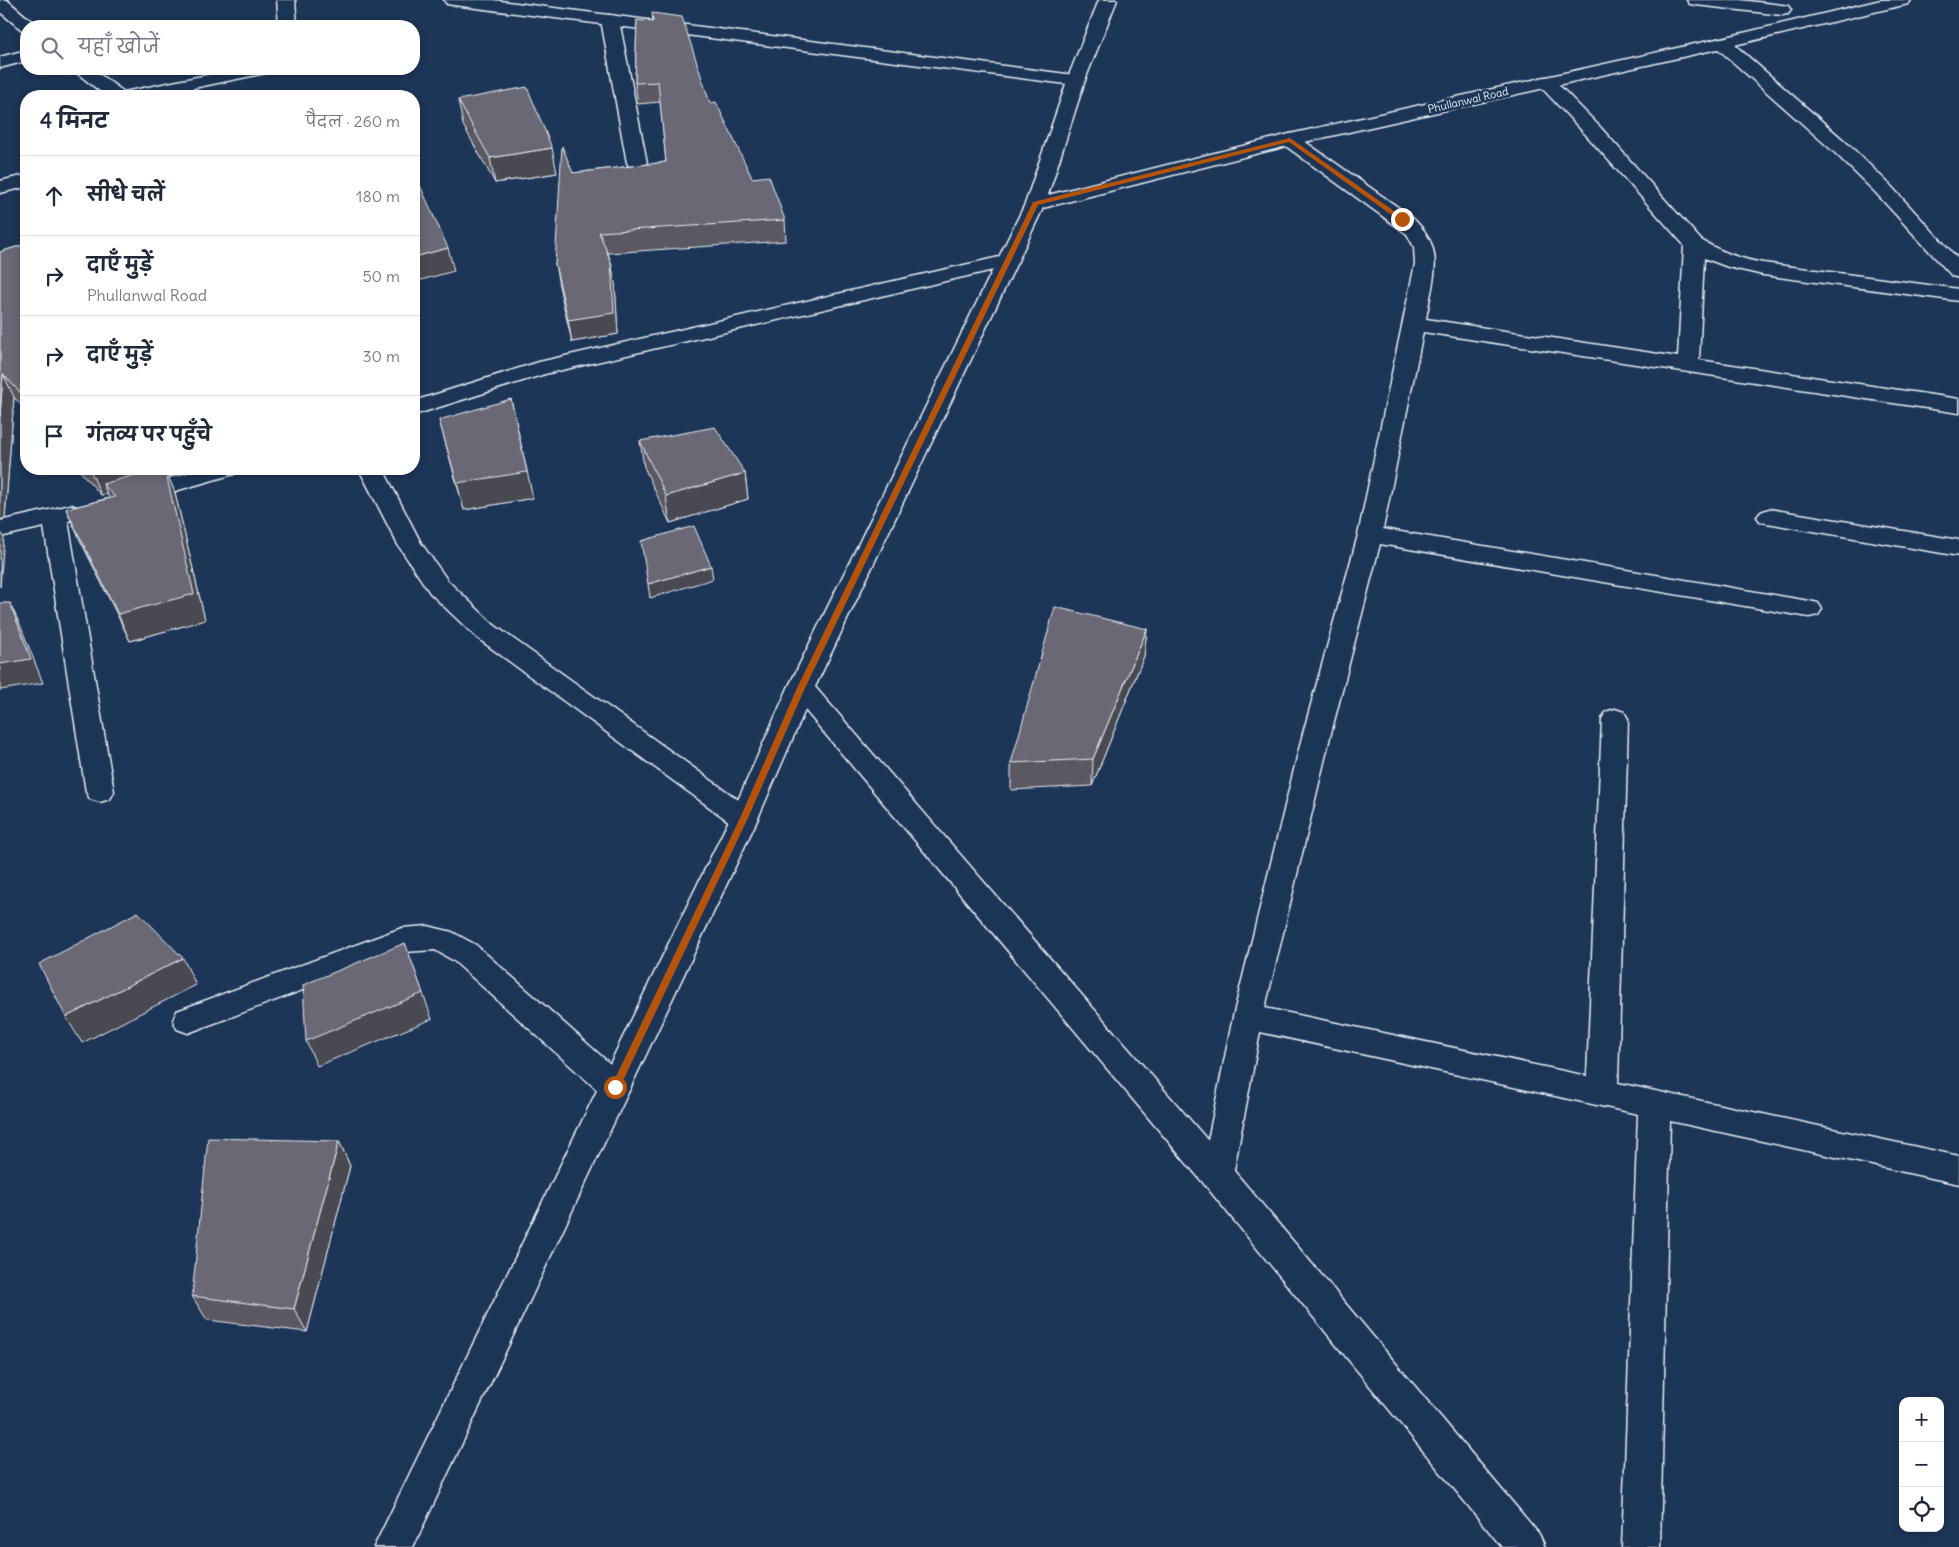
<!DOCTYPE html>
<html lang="hi">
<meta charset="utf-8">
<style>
:root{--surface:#fff;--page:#f6f6f7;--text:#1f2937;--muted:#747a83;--line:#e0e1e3}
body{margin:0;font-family:Delius,"Playpen Sans Deva",sans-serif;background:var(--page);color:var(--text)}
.controls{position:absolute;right:15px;bottom:15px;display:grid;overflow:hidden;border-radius:10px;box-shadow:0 2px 8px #0003}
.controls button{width:45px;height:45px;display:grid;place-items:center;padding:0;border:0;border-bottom:1px solid var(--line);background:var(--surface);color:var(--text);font:25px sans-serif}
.stop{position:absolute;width:15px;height:15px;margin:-11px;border:4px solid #b45309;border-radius:50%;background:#fff}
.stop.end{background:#b45309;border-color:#fff;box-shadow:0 1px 5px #0008}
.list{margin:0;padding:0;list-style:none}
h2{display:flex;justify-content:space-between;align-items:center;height:65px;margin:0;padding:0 20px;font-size:21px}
h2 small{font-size:16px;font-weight:400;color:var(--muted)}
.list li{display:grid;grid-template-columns:32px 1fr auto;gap:15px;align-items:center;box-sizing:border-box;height:80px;padding:0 20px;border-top:1px solid var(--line)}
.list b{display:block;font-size:19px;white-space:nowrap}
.list p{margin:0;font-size:16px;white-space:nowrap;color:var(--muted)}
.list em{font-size:16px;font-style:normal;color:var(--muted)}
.icon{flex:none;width:28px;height:28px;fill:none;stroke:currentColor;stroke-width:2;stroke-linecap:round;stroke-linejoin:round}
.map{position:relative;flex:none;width:1959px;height:1547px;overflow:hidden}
.search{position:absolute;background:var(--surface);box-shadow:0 2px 8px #0003;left:20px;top:20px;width:400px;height:55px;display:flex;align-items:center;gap:12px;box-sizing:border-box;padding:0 18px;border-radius:20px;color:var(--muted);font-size:19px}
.panel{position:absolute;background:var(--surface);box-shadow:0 2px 8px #0003;left:20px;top:90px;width:400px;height:385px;border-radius:20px}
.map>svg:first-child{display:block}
</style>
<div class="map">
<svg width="1959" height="1547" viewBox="0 0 1959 1547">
<rect width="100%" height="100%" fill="#1d3557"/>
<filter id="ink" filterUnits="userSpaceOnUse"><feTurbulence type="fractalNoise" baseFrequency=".02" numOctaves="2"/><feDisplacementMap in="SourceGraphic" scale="10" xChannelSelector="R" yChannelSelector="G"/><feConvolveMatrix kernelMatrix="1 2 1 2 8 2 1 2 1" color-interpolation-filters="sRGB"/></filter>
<g filter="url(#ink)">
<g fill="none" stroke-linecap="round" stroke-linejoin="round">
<defs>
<path id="minor" d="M0,0H7L37,26H26V31L22,30L0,12Z
M277,0H295L297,26H279Z
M1099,0H1117L1085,80L1082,84L1076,85L1070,84L1067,80Z
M1687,0H1740L1782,5L1788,6L1791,10L1788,14L1782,15L1696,5L1690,4Z
M610,15L616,16L619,20L647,163L644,167L637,169L630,167L627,163L601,20L604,16Z
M1722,38L1728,39L1848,144L1889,184L1959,260V278L1952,276L1875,192L1834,152L1716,47L1713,43L1716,39Z
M26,50V61L0,68V57Z
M72,69H92L124,92L236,69H270L267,73L261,74L155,96H106Z
M1546,77L1552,78L1601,128L1701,240C1721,252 1740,259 1763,263L1959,289V301L1763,275L1728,267L1704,258L1699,360L1959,399V413L1423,332L1383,529L1809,601L1818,603L1822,609L1818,615L1809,617L1380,544L1330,737L1265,1008L1587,1076L1602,719L1606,712L1615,709L1624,712L1628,719L1618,1083L1959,1156V1184L1670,1121L1660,1547H1622L1638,1114L1260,1032L1233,1175L1229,1185L1217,1189L1205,1185L1201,1175L1233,1017L1302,737L1358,535L1415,264L1414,247L1407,234L1283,144L1281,140L1283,136L1290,134L1297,136L1409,215C1448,248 1433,275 1426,319L1678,357L1684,245L1587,136L1540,86L1537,82L1540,78Z
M26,175V187L0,193V181Z
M1008,255L1015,257L1018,261L1015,265L545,374L414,415V401L539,362Z
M201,469H238L234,474L137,502L129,500L125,495L129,490Z
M359,469H383L421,543L448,581L494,625L754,811L758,818L754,825L744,829L734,825L476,637L430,593L398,545Z
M71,505L79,508L83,513L79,518L68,521L114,792L110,799L100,802L90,799L86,792L44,527L0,537V521Z
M1769,509L1959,540V556L1761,522L1757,517L1761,512Z
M428,926L452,932L476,945L626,1078L631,1087L626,1096L615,1100L604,1096L454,961L435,950L404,952L188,1033L177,1029L173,1020L177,1011L391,932L402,928Z"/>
<path id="tertiary" d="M444,0H493L1082,76L1085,80L1048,195L1290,134L1722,38L1881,0H1911L1908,4L1722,48L1291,145L1043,208L815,687L1229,1165L1539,1534L1545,1547H1502L1205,1185L805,710L758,818L413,1547H374L730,818L788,688L1025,204L1066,84L453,5L447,4Z"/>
</defs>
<use href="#minor" stroke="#e8f1f8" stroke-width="3"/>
<use href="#tertiary" stroke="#e8f1f8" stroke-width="3"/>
<use href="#minor" fill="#1d3557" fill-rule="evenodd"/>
<use href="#tertiary" fill="#1d3557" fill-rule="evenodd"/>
</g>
<path fill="#5b5964" stroke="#e8f1f8" d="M637,20L710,103L752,178L785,220L786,241L608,253L611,262L615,284L618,334L572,342L559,286L555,264L573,173L666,162L660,102L638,104L635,83Z
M458,100L557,173L495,183L463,125Z
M26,244V411L14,397L5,518L0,520V252Z
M439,420L533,498L464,510Z
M640,441L745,473L748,499L670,523L644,467Z
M78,469H169L171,476H168L175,493L205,620L130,641L78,536L66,509L109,498L107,494L101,495Z
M1147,629L1144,656L1092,786L1011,790V763Z
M339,1141L350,1166L307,1332L207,1320L192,1296Z"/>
<path fill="#4a4851" stroke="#e8f1f8" d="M552,148L557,173L495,183L490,158Z
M448,248L454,271L414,282V257Z
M611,262L615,284L618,334L572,342L568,320Z
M3,374L14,397L5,518L0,520V416Z
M511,399L533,498L464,510L457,483Z
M102,469H169L171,476H168L175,493L205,620L130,641L118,614L167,477L103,484L107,494L101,495L91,472Z
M745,473L748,499L670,523L666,496Z
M0,531L4,538L0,587Z
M711,566L713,579L650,598L648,584Z
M10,603L21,627L43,683L0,690V664Z
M1147,629L1144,656L1092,786L1093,759Z
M405,943L432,1019L317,1066L306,1041Z
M183,958L196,985L82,1043L66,1017Z
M339,1141L350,1166L307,1332L294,1309Z"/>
<path fill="#6a6774" stroke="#e8f1f8" d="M652,13L682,17L710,103L716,102L752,178L769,176L785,220L599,232L611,262L614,313L568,320L555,264L562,146L573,173L666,162L658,82L635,83L637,20L653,22Z
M527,87L552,148L490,158L458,100Z
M414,172L448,248L414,257Z
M26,244V399L3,374L0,416V252Z
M511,399L527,472L457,483L439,420Z
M715,427L745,473L666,496L640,441Z
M88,469H102L91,472Z
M156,469H165L194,594L118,614L66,509L115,497L103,484Z
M694,526L711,566L648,584L641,541Z
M0,603H10L31,659L0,664Z
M1055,607L1147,629L1093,759L1011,763Z
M138,912L183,958L66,1017L39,964Z
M405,943L423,993L306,1041L303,985Z
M208,1138L339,1141L294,1309L192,1296Z"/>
</g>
<path fill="#b45309" d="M1290,138L1404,218V221H1400L1289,142L1038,205L805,688L748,818L620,1087L615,1091L612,1090L611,1087L740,818L797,688L1033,202Z"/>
<g text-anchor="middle" stroke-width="5" stroke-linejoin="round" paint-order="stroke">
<g font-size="11" fill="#e8f1f8" stroke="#1d3557">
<text transform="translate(1468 100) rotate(-13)" y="4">Phullanwal Road</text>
</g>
</g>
</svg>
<div class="controls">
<button>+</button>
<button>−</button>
<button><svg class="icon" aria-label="locate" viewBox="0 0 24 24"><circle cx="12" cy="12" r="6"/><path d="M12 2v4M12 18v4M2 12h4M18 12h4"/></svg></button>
</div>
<div class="stop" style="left:615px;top:1087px"></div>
<div class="stop end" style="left:1402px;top:219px"></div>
<div class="search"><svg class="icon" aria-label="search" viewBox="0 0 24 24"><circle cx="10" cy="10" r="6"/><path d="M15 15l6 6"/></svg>यहाँ खोजें</div>
<section class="panel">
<h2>4 मिनट<small>पैदल · 260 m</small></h2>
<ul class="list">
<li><svg class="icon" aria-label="ahead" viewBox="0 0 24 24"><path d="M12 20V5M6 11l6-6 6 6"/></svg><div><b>सीधे चलें</b></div><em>180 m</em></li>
<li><svg class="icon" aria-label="right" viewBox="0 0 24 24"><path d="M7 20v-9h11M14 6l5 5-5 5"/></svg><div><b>दाएँ मुड़ें</b><p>Phullanwal Road</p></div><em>50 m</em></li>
<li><svg class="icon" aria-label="right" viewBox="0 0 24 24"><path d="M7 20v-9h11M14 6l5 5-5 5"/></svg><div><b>दाएँ मुड़ें</b></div><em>30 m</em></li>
<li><svg class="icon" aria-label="arrive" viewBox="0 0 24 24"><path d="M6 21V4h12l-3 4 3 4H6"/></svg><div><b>गंतव्य पर पहुँचे</b></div></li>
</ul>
</section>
</div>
